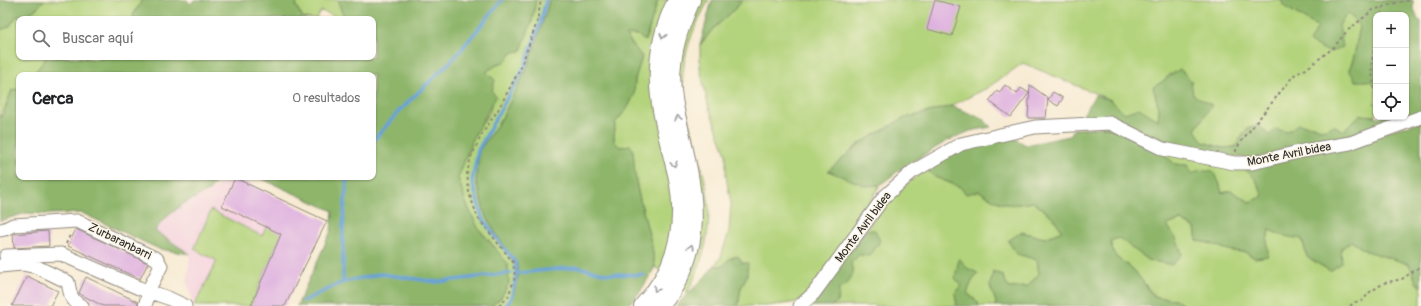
<!DOCTYPE html>
<html lang="es">
<meta charset="utf-8">
<style>
:root{--surface:#fff;--page:#f6f6f6;--text:#202124;--muted:#757577;--line:#e0e0e0}
body{margin:0;font-family:Pangolin,sans-serif;background:var(--page);color:var(--text)}
.controls{position:absolute;right:12px;top:12px;display:grid;overflow:hidden;border-radius:8px;box-shadow:0 1px 3px #0004}
.controls button{width:36px;height:36px;display:grid;place-items:center;padding:0;border:0;border-bottom:1px solid var(--line);background:var(--surface);color:var(--text);font:20px sans-serif}
.list{margin:0;padding:0;list-style:none}
h2{display:flex;justify-content:space-between;align-items:center;height:52px;margin:0;padding:0 16px;font-size:17px}
h2 small{font-size:13px;font-weight:400;color:var(--muted)}
.icon{flex:none;width:22px;height:22px;fill:none;stroke:currentColor;stroke-width:2;stroke-linecap:round;stroke-linejoin:round}
.map{position:relative;flex:none;width:1421px;height:306px;overflow:hidden}
.search{position:absolute;background:var(--surface);box-shadow:0 1px 3px #0004;left:16px;top:16px;width:360px;height:44px;display:flex;align-items:center;gap:10px;box-sizing:border-box;padding:0 14px;border-radius:8px;color:var(--muted);font-size:15px}
.panel{position:absolute;background:var(--surface);box-shadow:0 1px 3px #0004;left:16px;top:72px;width:360px;height:108px;border-radius:8px}
.map>svg:first-child{display:block}
</style>
<div class="map">
<svg width="1421" height="306" viewBox="0 0 1421 306">
<rect width="100%" height="100%" fill="#fcf5e5"/>
<filter id="ink" filterUnits="userSpaceOnUse"><feTurbulence type="fractalNoise" baseFrequency=".025" numOctaves="2"/><feDisplacementMap in="SourceGraphic" scale="8" xChannelSelector="R" yChannelSelector="G"/><feConvolveMatrix kernelMatrix="1 2 1 2 8 2 1 2 1" color-interpolation-filters="sRGB"/></filter>
<filter id="wash" filterUnits="userSpaceOnUse"><feTurbulence type="fractalNoise" baseFrequency=".012" numOctaves="4" result="noise"/><feDisplacementMap in="SourceGraphic" scale="16" xChannelSelector="R" yChannelSelector="G"/><feGaussianBlur stdDeviation="0.9" result="paint"/><feColorMatrix in="noise" values="0 0 0 0 0 0 0 0 0 0 0 0 0 0 0 0 0 1.4 0 .05"/><feComposite in="paint" operator="in"/></filter>
<g filter="url(#wash)">
<rect width="100%" height="100%" fill="#f7ead2"/>
<path fill="#f4cfde" d="M235,178L327,221L285,306H194L187,283L190,254L155,231L162,221L183,204Z"/>
<path fill="#b3d37b" stroke="#6f7f53" d="M44,0H142L133,15L134,19H19V57H47L33,75H19V89L12,90L2,116H0V30L9,27L17,16C30,14 37,10 44,0Z
M298,0H338L341,10L346,19H333V15L321,11L316,19L303,18L296,6Z
M536,0H549L547,9L527,68L502,118L479,151L476,181L485,214L499,239L517,263L518,277L513,295L508,306H491L501,298L496,248L478,228L466,203L458,178L474,136L490,111L492,91L486,72L498,64L506,61L513,52L532,21Z
M658,0H709C696,23 685,46 683,74C681,95 688,118 694,139C700,163 709,188 709,213C709,241 700,268 688,292L655,267L652,246L638,192L630,145L620,147L614,141L615,123L627,109L634,95L635,79L642,57L625,34L638,35L645,41L649,30Z
M743,0H1281L1284,6L1318,27L1339,25L1348,13L1360,27C1356,42 1356,55 1349,70L1370,81L1376,87V100L1374,104L1376,103V116L1360,115L1343,131L1323,130L1313,126L1269,135L1247,129L1235,147L1223,148L1203,142L1194,130L1191,80L1170,74L1162,83L1153,87L1159,109L1158,121L1124,113L1111,100L1023,63L987,88L951,106L902,119L859,144L829,171L866,186L880,185L855,229L808,294L797,302L767,306H738L741,288L747,275L742,263L730,258L723,266H714L721,257L729,231L731,204L726,176V154L708,105L700,68V45L713,29L732,12Z
M1160,152L1245,169L1256,180L1263,196L1250,202L1231,191L1222,193L1219,182L1192,174L1187,165L1175,164Z
M926,169L935,177L960,187L966,193L979,191C1001,205 1007,207 1033,202L1053,217L1062,231L1045,238L1021,232L1008,241L1018,254L1037,260L1039,274L1027,287L1009,288L1002,275L990,286L996,302L995,306H979L978,302L967,293L971,283L977,273L962,285L955,293L957,306H874L871,304L870,306H830L838,302V289L848,283L850,263L859,255L866,230L890,198Z
M211,210L262,236L269,221L284,228L251,306H194L217,261L194,249Z
M1181,220L1195,228L1197,241L1209,243L1231,251L1245,252L1255,258L1268,256L1267,241L1269,230L1284,236L1302,239L1307,257L1341,249L1351,241L1366,251L1409,264L1417,284L1421,285V306H1185L1174,299L1155,297L1134,270L1115,256L1110,241L1119,238L1177,240L1167,225Z"/>
<path fill="#8eb56b" stroke="#5c704b" d="M0,0H44C37,10 30,14 17,16L9,27L0,30Z
M142,0H187L191,4L194,0H298L296,6L303,18L306,19H134L133,15Z
M338,0H536L532,21L521,51L513,52L506,61L498,64L486,72L495,80L492,91L496,97L474,136L458,178L466,203L478,228L508,264L509,283L501,298L491,306H297L331,231L333,211L258,177H373V75H33L47,57H80L93,59L102,57H121L131,60L133,57H373V19H346L341,10Z
M549,0H658L645,41L638,35H625L642,57L635,79L634,95L627,109L615,123L614,141L620,147L630,145L633,149L635,174L638,192L652,246L655,267L640,292L627,306H508L513,295L518,277L517,263L499,239L485,214L476,181L479,151L502,118L527,68L547,9Z
M712,0H743L732,12L713,29L700,45Z
M1281,0H1413V7L1418,20H1421V112L1351,138L1254,158L1205,155L1080,120L1095,95L1111,100L1124,113L1139,108L1158,120L1159,109L1153,87C1163,82 1170,75 1180,69L1191,80L1193,95L1212,105L1195,130L1203,142L1223,148L1235,147L1247,129L1258,125L1269,135L1277,129L1287,132L1298,124L1313,126L1323,130L1334,125L1343,131L1360,115L1375,116L1376,117H1406V15H1376V87L1370,81H1356L1349,70C1356,55 1356,42 1360,27L1348,13L1339,25L1343,47L1329,52L1309,42L1318,27L1284,6Z
M19,89V177H219L210,190L183,204L162,221L155,231L190,254L159,249L82,213L46,214L26,213L0,221V116H2L12,90Z
M951,106L982,118L991,127L970,131L947,141L902,168L880,185L866,186L828,171L859,144L902,119Z
M1421,122V285L1417,284L1409,264L1366,251L1351,241L1341,249L1342,263L1330,271L1307,257L1302,239L1284,236L1269,230L1267,241L1268,256L1255,258L1245,252L1231,251L1209,243L1197,241L1195,228L1181,220L1167,225L1177,240L1182,254L1172,265L1148,260L1119,238L1110,241L1115,256L1134,270L1154,297L1174,299L1185,306H995L996,302L990,286L993,271L1002,275L1009,288L1027,287L1039,274L1037,260L1017,254L1008,241L1021,232L1045,238L1062,231L1053,217L1033,202C1007,207 1001,205 979,191L966,194L960,187L935,177L926,169L951,153L1010,136L1026,145L1070,136L1074,129L1109,127L1160,152L1175,164L1187,165L1192,174L1199,170L1213,172L1219,182L1222,193L1231,191L1250,202L1263,196L1256,180L1245,169Z
M866,230H875L880,241L870,256L859,255L851,263L853,273L848,283L839,289L838,302L830,306H809Z
M738,256L742,263H748L747,275L741,288L738,306H676C688,292 703,281 714,266H723L730,258Z
M959,258L967,268L978,273L971,283L967,293L978,302L979,306H957L955,293L961,285L955,278Z"/>
<g fill="none" stroke-linecap="round" stroke-linejoin="round">
<path stroke="#69a2d8" stroke-width="3.5" d="M373,141L401,109L456,56L502,0
M519,273L577,267L608,274L644,275
M343,282V227L347,177
M303,301L343,282L381,274L437,282L511,273
M506,306L511,298L516,277L515,262L496,238L482,217L472,181L478,150L524,68L540,23L546,0"/>
</g>
<g id="blocks">
<path fill="#deb0e0" d="M935,0L961,7L952,36L927,29Z
M1005,85L1017,94L1021,88L1029,93L1011,117L989,101L997,91L999,93Z
M1030,85L1048,98L1046,118H1028Z
M1053,92L1063,98L1058,106L1048,100Z
M235,178L327,221L285,306H251L281,234L222,206Z
M76,229L148,263L140,279L68,246Z
M48,231L49,246L14,248L13,234Z
M27,276L58,291L50,306H12Z
M86,277L138,302L137,306H103L80,294L79,293Z"/>
</g>
</g>
<g filter="url(#ink)">
<use href="#blocks" fill-opacity="0" stroke="#918a7e" stroke-width="1"/>
<g fill="none" stroke-linecap="round" stroke-linejoin="round">
<defs>
<path id="minor" d="M0,230L5,229L13,225L77,221L157,259L161,266L151,285L145,306
M6,256L61,254L139,288L168,298L185,306
M0,266L22,264L37,267L68,282C70,294 71,301 82,306
M800,306L814,293L884,197L912,172L961,144L1035,127L1110,123L1163,149L1234,163H1252L1303,151L1350,143L1421,117"/>
<path id="major" d="M642,306C677,268 687,224 676,174C670,149 662,123 659,97C655,64 661,30 676,0
M661,306C706,253 696,198 682,136C676,112 670,88 673,64C675,41 683,21 692,0"/>
</defs>
<use href="#minor" stroke="#918a7e" stroke-width="15"/>
<use href="#major" stroke="#918a7e" stroke-width="18"/>
<path stroke="#918a7e" stroke-width="2" stroke-dasharray="3 3" stroke-linecap="butt" d="M1381,15L1383,7
M1376,39L1371,66L1376,101
M1236,152V149L1246,135L1294,75L1306,69L1333,48L1347,31L1373,10L1399,2L1411,0
M66,244L71,233
M499,306L508,297L515,277L513,262L478,218L469,193L467,173L471,157L482,134L498,110L521,67L537,22L541,0
M1350,306L1355,302L1362,301L1370,292L1384,283L1402,279L1421,266"/>
<use href="#minor" stroke="#fff" stroke-width="13"/>
<use href="#major" stroke="#fff" stroke-width="16"/>
</g>
<defs><path id="oneway-chevron" d="M-2-3.5L2.5 0L-2 3.5" fill="none" stroke-width="1.6" stroke-linecap="round" stroke-linejoin="round"/></defs>
<g stroke="#a0a0a0">
<use href="#oneway-chevron" transform="translate(663 36) rotate(103)"/>
<use href="#oneway-chevron" transform="translate(678 118) rotate(-103)"/>
<use href="#oneway-chevron" transform="translate(674 164) rotate(76)"/>
<use href="#oneway-chevron" transform="translate(691 247) rotate(-75)"/>
<use href="#oneway-chevron" transform="translate(656 289) rotate(124)"/>
</g>
</g>
<g text-anchor="middle" stroke-width="3" stroke-linejoin="round" paint-order="stroke">
<g font-size="12" fill="#2b2b2b" stroke="#fcf5e5">
<text transform="translate(1289 154) rotate(-11)" y="4">Monte Avril bidea</text>
<text transform="translate(863 227) rotate(-53)" y="4">Monte Avril bidea</text>
<text transform="translate(120 241) rotate(26)" y="4">Zurbaranbarri</text>
</g>
</g>
</svg>
<div class="controls">
<button>+</button>
<button>−</button>
<button><svg class="icon" aria-label="locate" viewBox="0 0 24 24"><circle cx="12" cy="12" r="6"/><path d="M12 2v4M12 18v4M2 12h4M18 12h4"/></svg></button>
</div>
<div class="search"><svg class="icon" aria-label="search" viewBox="0 0 24 24"><circle cx="10" cy="10" r="6"/><path d="M15 15l6 6"/></svg>Buscar aquí</div>
<section class="panel">
<h2>Cerca<small>0 resultados</small></h2>
<ul class="list">
</ul>
</section>
</div>
